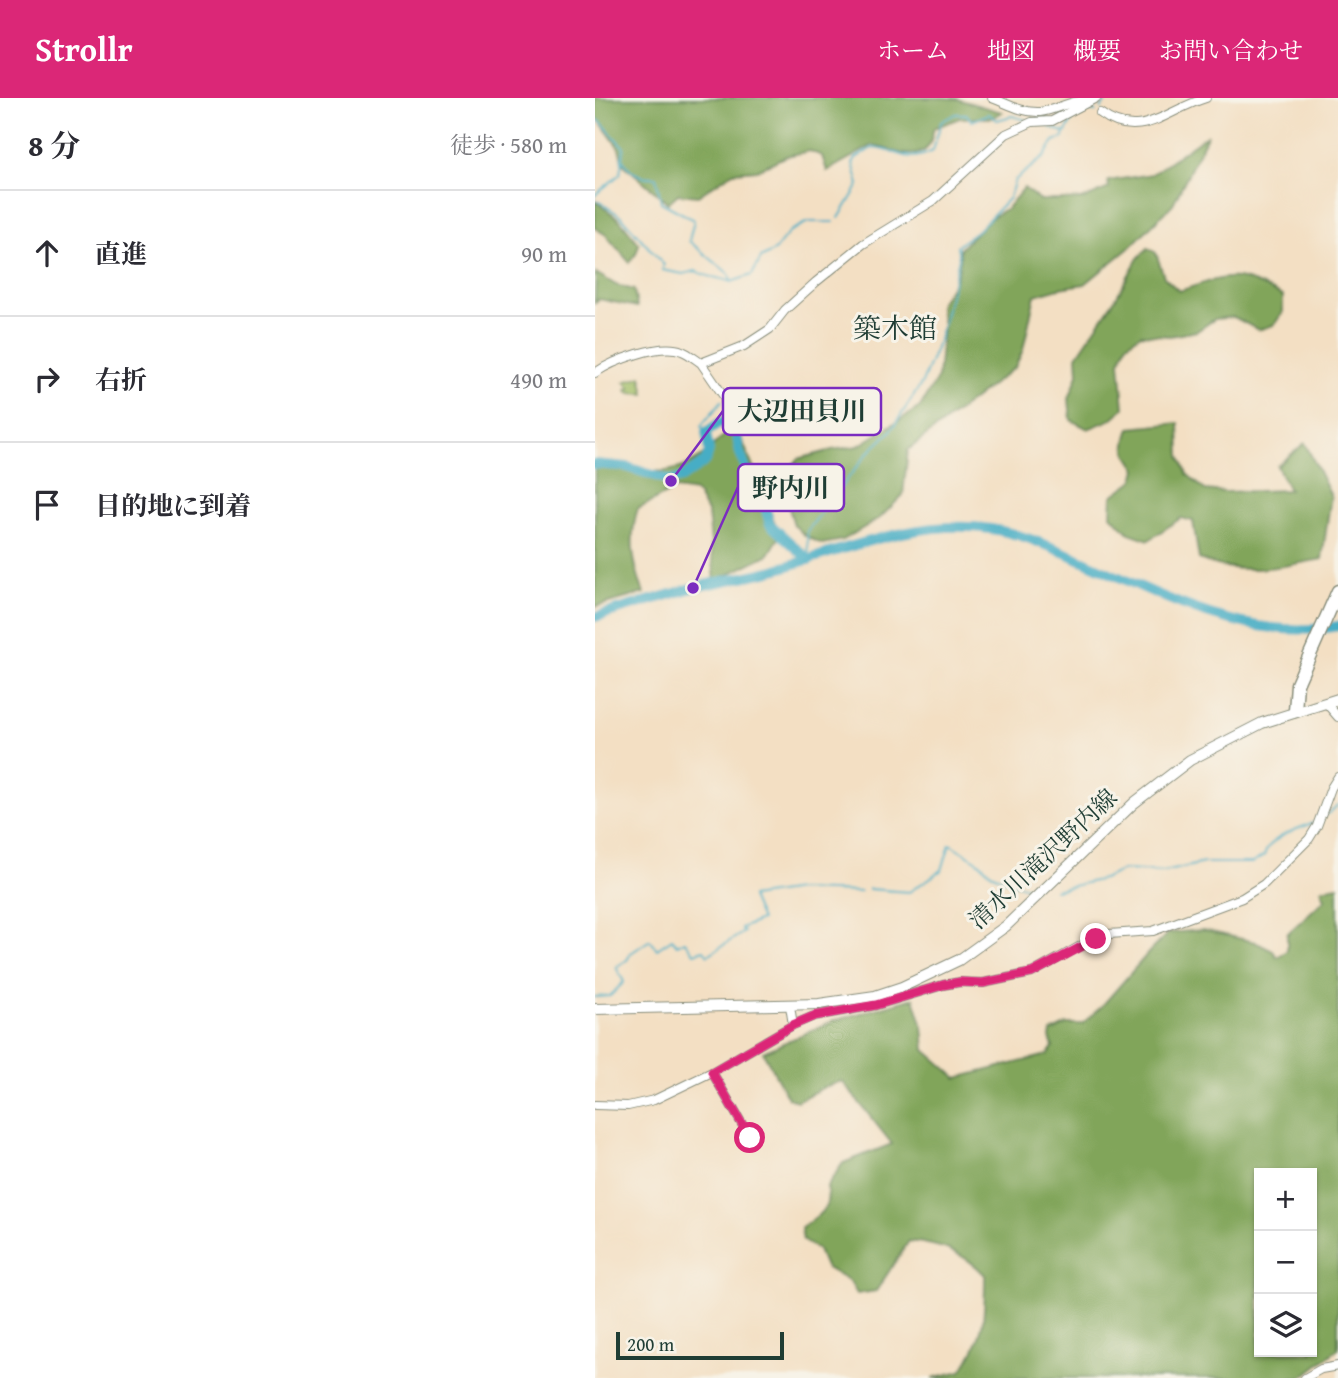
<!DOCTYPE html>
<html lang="ja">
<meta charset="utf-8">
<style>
:root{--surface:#fff;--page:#f2f2f3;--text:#2b2b33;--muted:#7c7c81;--line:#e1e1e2;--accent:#db2777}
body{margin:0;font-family:"Gentium Book Plus","Noto Serif JP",serif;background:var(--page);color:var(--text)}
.controls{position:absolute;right:21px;bottom:21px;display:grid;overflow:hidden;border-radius:0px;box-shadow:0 2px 5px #0004}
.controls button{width:63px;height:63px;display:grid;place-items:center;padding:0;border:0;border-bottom:2px solid var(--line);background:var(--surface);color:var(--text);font:35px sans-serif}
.scale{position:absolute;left:21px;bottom:18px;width:168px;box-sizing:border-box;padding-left:7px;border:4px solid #1f3d34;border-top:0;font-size:19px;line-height:24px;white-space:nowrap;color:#1f3d34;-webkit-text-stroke:5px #f7f3e8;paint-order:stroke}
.stop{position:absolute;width:21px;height:21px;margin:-16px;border:5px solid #db2777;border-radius:50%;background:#fff}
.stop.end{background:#db2777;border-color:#fff;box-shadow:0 2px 7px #0008}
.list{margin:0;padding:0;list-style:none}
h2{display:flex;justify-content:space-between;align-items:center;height:91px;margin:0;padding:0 28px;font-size:30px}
h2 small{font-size:23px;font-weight:400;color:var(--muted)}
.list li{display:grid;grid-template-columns:46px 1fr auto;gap:21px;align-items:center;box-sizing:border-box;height:126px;padding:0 28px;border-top:2px solid var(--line)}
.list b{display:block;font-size:26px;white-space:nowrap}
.list em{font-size:23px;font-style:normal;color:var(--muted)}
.icon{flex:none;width:38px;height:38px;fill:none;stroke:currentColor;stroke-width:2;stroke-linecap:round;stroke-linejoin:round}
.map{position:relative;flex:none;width:743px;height:1280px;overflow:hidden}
header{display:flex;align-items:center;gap:42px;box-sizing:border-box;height:98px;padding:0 35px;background:var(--accent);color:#fff}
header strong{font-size:33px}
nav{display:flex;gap:38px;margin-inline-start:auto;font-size:24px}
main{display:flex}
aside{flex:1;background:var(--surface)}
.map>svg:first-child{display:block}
</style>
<header>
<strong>Strollr</strong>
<nav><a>ホーム</a><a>地図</a><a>概要</a><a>お問い合わせ</a></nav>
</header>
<main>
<aside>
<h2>8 分<small>徒歩 · 580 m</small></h2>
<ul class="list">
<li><svg class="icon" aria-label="ahead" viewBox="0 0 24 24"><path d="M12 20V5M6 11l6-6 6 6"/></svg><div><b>直進</b></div><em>90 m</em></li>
<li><svg class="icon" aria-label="right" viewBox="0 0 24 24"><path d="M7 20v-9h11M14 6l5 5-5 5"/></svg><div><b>右折</b></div><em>490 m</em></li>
<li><svg class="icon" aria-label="arrive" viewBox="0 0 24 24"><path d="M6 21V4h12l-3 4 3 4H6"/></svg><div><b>目的地に到着</b></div></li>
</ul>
</aside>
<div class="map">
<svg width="743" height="1280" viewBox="0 0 743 1280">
<rect width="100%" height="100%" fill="#f7f3e8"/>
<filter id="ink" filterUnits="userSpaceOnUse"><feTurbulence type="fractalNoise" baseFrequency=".0143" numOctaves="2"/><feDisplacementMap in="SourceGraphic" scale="14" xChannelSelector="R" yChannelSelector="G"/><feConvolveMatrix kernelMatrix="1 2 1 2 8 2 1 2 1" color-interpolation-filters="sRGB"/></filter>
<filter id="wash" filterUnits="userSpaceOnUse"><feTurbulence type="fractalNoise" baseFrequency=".00686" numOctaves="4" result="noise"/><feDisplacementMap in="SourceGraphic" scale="28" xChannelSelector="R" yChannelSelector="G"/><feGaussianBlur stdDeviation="1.57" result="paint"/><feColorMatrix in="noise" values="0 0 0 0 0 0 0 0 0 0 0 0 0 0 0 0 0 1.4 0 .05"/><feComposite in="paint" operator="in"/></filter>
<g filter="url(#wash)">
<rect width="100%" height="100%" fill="#f3dfc3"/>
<path fill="#a2be65" stroke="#607e4c" stroke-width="2" d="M46,278L50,296L34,295L32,292L36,290L30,284Z"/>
<path fill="#81a55a" stroke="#507147" stroke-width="2" fill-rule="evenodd" d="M0,0H349L362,1L407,14L398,20H365L339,30C337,36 336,46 332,50C319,64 293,51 278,47L232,73L227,58L215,53L191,58L162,72L138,74L103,98L83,96L73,105L28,66L24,50L0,17Z
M613,36L578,106L533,151L490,186L464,190L440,197L428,252L420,269L313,352L308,397L285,420L248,442L227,446L210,438L199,427L190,397L192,375L203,361L237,352L263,348L325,309L343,279L348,227L344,206C359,186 366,177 365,151L394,121L412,110L429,90L444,102H466L489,101L514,90L513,83L557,76Z
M0,103L24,121L44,146L41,156L34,164L11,137L0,130Z
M553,150L561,155L569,179L584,193C634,177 638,172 688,198V214L679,227L663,232L639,219L620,221L602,233L575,238L546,236L532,246L525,264L529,310L515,322L493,331L476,322L474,301L483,276L482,258L522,198L543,160Z
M1,175L21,187L39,192L42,209L4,201L0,205Z
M584,325L585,358L592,376L610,392L630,394L694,392L682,368L710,345L736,398L727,461C686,469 645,479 604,461L598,423L586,420L554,442L534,435L516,417L517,398L539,382L542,371C529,354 528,350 535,330Z
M138,331L146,339L185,438L174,456L120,483L113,416L101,394L80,391L43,411C33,441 38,466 49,495L0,509V368C34,371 77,383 105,359C117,350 124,340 138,331Z
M743,788V1251L706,1280H337L366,1273C390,1241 390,1216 390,1177C368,1153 345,1147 314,1143L281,1193L262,1196L255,1184L230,1169L223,1152L208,1143L206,1130C224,1116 236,1113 232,1088L248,1065L297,1046L247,983L227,990L202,1003L193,1000L168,954L238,923L319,900L328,929L330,952L362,980L452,957L458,949L455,940L456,934L472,926H487L507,908L555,853L573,835L608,832L660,844L678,853L682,859L692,853V836L730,801L726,791ZM664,1075H717V1254H664Z"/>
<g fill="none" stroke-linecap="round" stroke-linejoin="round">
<path stroke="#46adc5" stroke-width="2" d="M506,11L512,0
M0,20C11,26 19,41 29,49L25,76L0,97
M455,29L470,35
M26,59C36,75 43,80 61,79L66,104L99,122L94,143L134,176L136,183
M0,101L26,118L69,167L67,172L88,176L101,173C112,180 124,179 136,184L157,177L166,160L179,153L195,133L213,124H239
M244,120L264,87L258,65L261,60L277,50C304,51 309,67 338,53L346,24L360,16H371L377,23L394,16L402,22L417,18L431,22
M111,334L106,328L127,303
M214,462L212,433L272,356L295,334L327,285L344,242L352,211L364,160L362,148L383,132L414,100L420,82L449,59L459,43L468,40L478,20L488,11L501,14
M731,717L743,707
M274,791L314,794L347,772L355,746L383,763L396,775L420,786L439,791
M460,792L508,781L528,772L568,774L609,765H657L669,758C674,739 702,731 718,725
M0,899L15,898L29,884L21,869L32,862L36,855L55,842L62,851L77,841L82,847L90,843L99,855L109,852L113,857L149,834L146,830L166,822L156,799L203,792L265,794"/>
<path stroke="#46adc5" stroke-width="10" d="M0,366L32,369L76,383L87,380L111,363L114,353L111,334L124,325L134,323L141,330L144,352L152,374L170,409L175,426L214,462
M0,519C32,509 64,500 97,490C124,483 152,479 179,472C249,452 322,420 396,431C429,436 461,451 491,464C569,499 655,545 743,528"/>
</g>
</g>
<g filter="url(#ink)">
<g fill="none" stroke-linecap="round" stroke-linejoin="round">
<defs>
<path id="minor" d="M397,0C413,6 428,15 445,14C463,12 476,1 494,3
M505,15C545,45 573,11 611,0
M106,265L130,300V314
M0,275C17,263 66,244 87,253C93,255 100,261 106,265L149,248L175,231L190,212L221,184L268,146L338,103L411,36L437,24L457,23L501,0
M731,605L743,619
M195,908L198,927
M117,974L155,1040
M0,1007L33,1008L59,1002L117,974L198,927L219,918L281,907L348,887L365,884L388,885L437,875L489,846L514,836L558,833L647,800L669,786L714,741L722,728L736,690L743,679
M710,1280L726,1271L743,1268"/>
<path id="major" d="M0,911L224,906L280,898L307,889L364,862L411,828L539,705L595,662L667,625L743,601"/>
<path id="highway" d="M700,613L702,586L743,493"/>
</defs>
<use href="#minor" stroke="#898e7c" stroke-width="10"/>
<use href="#major" stroke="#898e7c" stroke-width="12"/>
<use href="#highway" stroke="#898e7c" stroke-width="15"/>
<use href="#minor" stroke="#fff" stroke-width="8"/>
<use href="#major" stroke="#fff" stroke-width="10"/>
<use href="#highway" stroke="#fff" stroke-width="12"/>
</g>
</g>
<g fill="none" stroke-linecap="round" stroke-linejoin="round" filter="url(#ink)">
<path stroke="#db2777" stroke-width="9" d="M155,1040L117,974L198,927L219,918L281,907L348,887L365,884L388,885L437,875L501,841"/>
</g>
<g text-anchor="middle" stroke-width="6" stroke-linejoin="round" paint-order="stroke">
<g font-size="24" fill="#1f3d34" stroke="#f7f3e8">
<text transform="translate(448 761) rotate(-43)" y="8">清水川滝沢野内線</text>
</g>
<g font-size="28" fill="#1f3d34" stroke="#f7f3e8">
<text x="300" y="240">築木館</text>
</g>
</g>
<path fill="none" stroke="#7b2cbf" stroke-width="2.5" d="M76 383L128 313M98 490L143 389"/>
<g fill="#7b2cbf" stroke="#f7f3e8" stroke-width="2.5">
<circle cx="76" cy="383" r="7"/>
<circle cx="98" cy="490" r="7"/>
</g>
<g fill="#f7f3e8" stroke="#7b2cbf" stroke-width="2.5">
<rect x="128" y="290" width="158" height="47" rx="7"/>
<rect x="143" y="366" width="106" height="47" rx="7"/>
</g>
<g font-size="26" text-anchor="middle" font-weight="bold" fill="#1f3d34">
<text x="207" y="322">大辺田貝川</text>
<text x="196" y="399">野内川</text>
</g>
</svg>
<div class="controls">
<button>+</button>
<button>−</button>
<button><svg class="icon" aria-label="layers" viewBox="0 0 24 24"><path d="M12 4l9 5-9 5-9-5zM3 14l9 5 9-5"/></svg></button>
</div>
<div class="scale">200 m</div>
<div class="stop" style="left:155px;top:1040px"></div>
<div class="stop end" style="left:501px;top:841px"></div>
</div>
</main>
